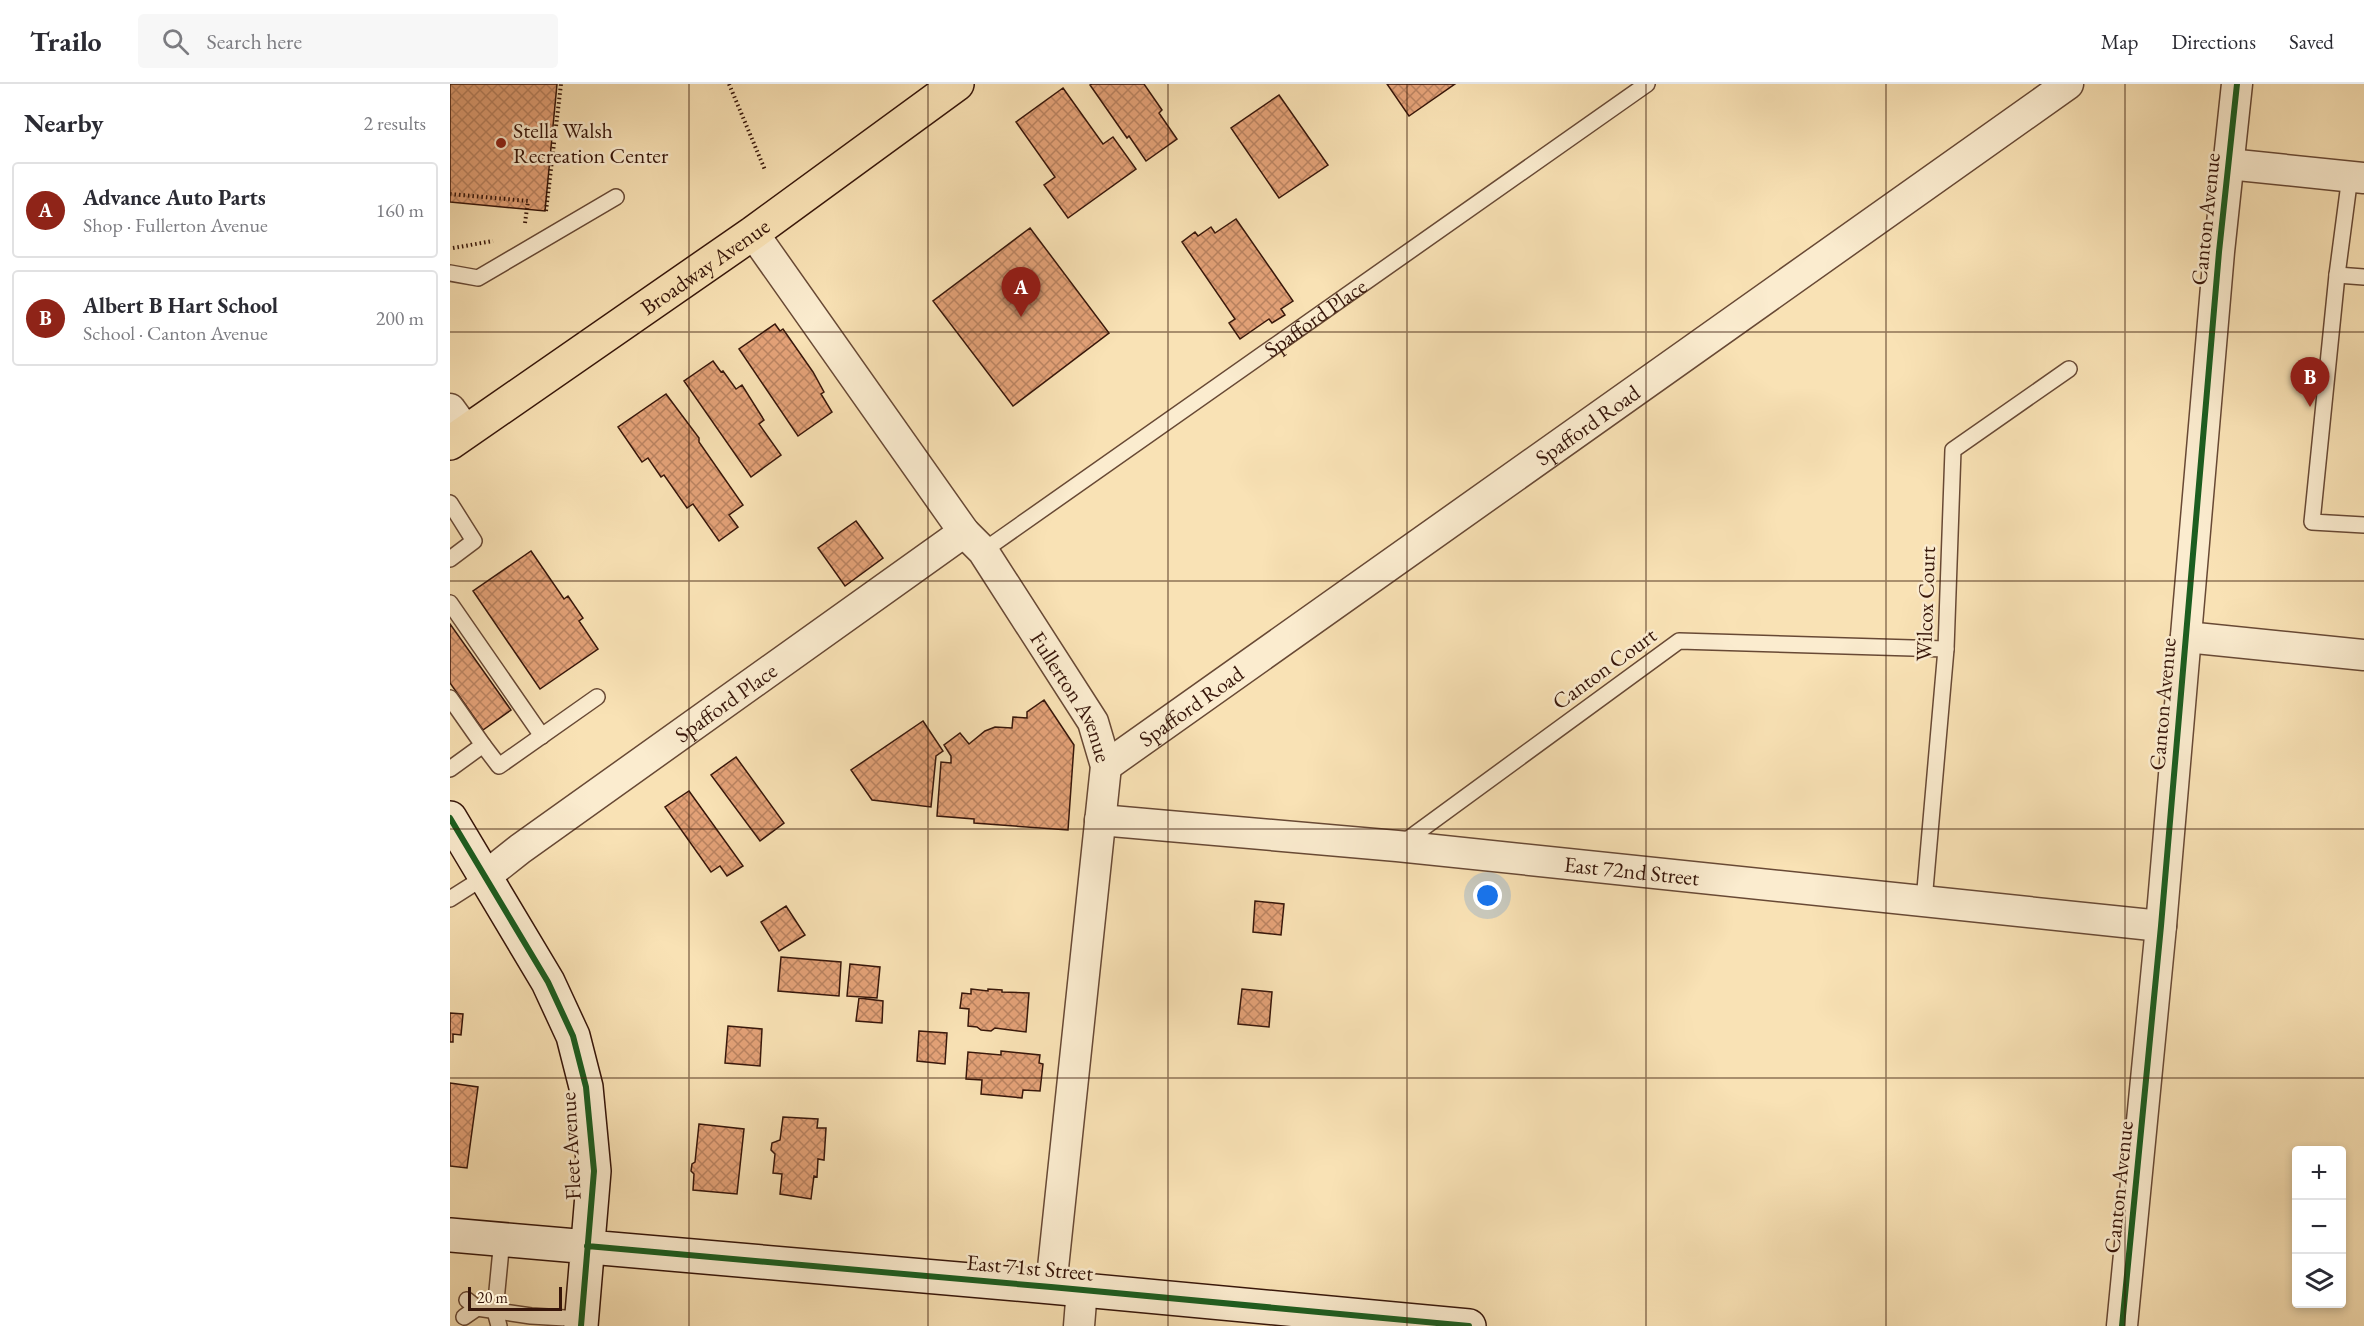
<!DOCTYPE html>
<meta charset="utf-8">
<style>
:root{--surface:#fff;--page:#f7f7f7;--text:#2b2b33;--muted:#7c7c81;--line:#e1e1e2;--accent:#8f2418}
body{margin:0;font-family:"EB Garamond",serif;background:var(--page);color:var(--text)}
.controls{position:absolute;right:18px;bottom:18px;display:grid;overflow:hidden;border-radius:6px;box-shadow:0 3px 9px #0003}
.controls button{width:54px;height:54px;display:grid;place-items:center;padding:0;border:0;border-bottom:2px solid var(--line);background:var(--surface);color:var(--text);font:30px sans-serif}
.scale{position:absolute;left:18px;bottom:15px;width:94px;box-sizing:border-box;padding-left:6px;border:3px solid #37160a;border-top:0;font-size:16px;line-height:21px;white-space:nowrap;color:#37160a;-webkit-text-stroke:4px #fbeccf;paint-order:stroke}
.you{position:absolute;left:1038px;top:812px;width:21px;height:21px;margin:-15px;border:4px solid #fff;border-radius:50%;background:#1a73e8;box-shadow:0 0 0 9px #1a73e833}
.badge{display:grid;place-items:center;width:39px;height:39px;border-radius:50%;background:var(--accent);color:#fff;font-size:20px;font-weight:700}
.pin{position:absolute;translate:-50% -50px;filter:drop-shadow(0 2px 3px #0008)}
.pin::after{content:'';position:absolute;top:32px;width:21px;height:18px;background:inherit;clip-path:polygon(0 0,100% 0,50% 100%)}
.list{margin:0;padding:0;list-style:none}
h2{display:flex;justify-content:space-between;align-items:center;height:78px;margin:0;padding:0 24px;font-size:26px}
h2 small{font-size:20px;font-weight:400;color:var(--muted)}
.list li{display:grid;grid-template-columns:39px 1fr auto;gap:18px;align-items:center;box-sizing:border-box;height:96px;margin:0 12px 12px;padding:0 12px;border:2px solid var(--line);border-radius:6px}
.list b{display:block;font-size:22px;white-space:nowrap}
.list p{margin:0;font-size:20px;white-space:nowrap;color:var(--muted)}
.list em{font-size:20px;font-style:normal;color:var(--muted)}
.icon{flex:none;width:33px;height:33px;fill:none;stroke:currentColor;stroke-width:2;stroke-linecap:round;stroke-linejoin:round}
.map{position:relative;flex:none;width:1914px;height:1242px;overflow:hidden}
header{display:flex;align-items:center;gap:36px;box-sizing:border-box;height:84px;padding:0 30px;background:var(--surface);border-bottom:2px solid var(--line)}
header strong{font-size:28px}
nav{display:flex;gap:33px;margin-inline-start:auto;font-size:21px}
.search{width:420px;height:54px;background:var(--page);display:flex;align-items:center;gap:15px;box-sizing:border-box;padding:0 21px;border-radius:6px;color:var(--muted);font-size:22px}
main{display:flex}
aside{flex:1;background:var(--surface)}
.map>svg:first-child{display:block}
</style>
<header>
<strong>Trailo</strong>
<div class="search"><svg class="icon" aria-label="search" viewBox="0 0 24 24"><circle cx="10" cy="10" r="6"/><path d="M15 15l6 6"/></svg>Search here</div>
<nav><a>Map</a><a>Directions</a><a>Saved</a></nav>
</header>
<main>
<aside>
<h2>Nearby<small>2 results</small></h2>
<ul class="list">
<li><span class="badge">A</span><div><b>Advance Auto Parts</b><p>Shop · Fullerton Avenue</p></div><em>160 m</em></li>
<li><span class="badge">B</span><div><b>Albert B Hart School</b><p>School · Canton Avenue</p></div><em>200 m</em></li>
</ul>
</aside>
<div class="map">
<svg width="1914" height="1242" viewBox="0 0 1914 1242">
<defs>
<pattern id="building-cross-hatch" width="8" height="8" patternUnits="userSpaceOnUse" patternTransform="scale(1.5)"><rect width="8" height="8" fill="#e4a278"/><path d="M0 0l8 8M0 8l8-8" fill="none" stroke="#ba8361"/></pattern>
</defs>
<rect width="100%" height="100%" fill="#f9e2b5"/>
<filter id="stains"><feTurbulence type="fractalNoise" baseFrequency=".00333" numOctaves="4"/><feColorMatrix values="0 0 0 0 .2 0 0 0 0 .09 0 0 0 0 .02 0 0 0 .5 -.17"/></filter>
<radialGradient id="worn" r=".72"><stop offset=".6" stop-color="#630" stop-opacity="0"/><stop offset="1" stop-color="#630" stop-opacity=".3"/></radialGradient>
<path fill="url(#building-cross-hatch)" stroke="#37160a" stroke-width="1.5" d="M0,0H107L95,127L0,118Z
M642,0H694L712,26L709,29L727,55L696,77L679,52L677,54L640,1Z
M937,0H1005L959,32Z
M613,4L653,60L663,53L686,85L618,134L594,101L605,93L566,38Z
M829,11L878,81L829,114L781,44Z
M786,135L843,217L831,225L835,231L822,239L819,235L790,255L779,239L785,235L732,158L745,148L748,152L761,143L765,149Z
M580,144L659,249L563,322L483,217Z
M325,240L330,247L333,245L363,288L374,308L371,310L382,328L348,352L289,265Z
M263,277L271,288L273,287L286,305L292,301L314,336L309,340L331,371L301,393L234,297Z
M216,310L249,354V358L293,421L279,431L288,443L269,457L243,420L237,424L214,391L211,393L198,374L192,378L168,343Z
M406,437L433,474L395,502L368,464Z
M81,467L114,515L118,512L133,534L129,537L148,565L90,605L23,507Z
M0,540L61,626L33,646L0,599Z
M594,616L624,661L618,746L524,739V735L487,732L491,678L501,679V672L494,661L510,649L519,660L535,647L545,643L562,644L563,633L577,634V628Z
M473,637L493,667L486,672L481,723L422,716L401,686Z
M286,673L334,739L310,757L261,691Z
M239,707L293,782L277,792L270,782L261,788L215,723Z
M805,817L834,820L831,851L803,848Z
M336,822L355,851L329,867L311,838Z
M331,873L391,878L389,912L328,907Z
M400,880L430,883L427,914L397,912Z
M521,905L538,907V905L552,906V908L579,909L576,948L545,944L541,947L531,946L527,943L518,942L519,925L510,924L512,909L521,910Z
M792,905L822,908L819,943L788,940Z
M409,914L433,917L432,939L406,937Z
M0,929L13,930L11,951L3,950V958H0Z
M278,942L312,945L310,982L275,979Z
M469,947L497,949L495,980L467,977Z
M551,967L590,971L589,979L593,980L590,1007L573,1006L572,1014L531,1010L532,996L516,995L518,968L551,971Z
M0,999L28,1003L17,1084L0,1082Z
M333,1033L368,1035L367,1044H376L374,1076L368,1075L367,1093L364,1092L361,1115L330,1110L332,1090L323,1089L325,1070L321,1066L322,1059L330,1056Z
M249,1040L294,1045L287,1110L243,1106L244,1090L241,1087L242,1080L245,1078Z"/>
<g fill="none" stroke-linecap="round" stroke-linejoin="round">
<defs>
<g id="lane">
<path d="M1900,92L1887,191L1862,438L1914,441"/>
<path d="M0,189L28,194L166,113"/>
<path d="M1887,191L1914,193"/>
<path d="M0,419L24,457L0,475"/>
<path id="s1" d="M533,467L1197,0"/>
<path d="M0,519L92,652"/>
<path d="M0,614L33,661L0,685"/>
<path d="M33,661L49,682L147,613"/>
<path d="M950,761L1229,557L1496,565"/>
<path d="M0,815L36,792"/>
<path d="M1474,817L1496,565L1503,366L1619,285"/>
<path d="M27,1224L81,1232L132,1235"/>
<path d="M14,1233L27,1224L17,1216"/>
<path d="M49,1242L45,1227L52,1155"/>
</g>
<g id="street">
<path d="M1778,80L1914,94"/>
<path id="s2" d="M303,149L514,448L533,467L643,638L656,682L601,1203"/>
<path d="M0,325L16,347"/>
<path d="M1736,553L1914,571"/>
<path id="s3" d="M656,682L1618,0"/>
<path id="s4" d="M650,736L947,762L1711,842"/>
<path id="s5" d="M36,792L70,765L514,448"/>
<path d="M629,1242L632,1205"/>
<path d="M1672,1242L1711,842L1769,168L1787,0"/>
</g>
<path id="secondary" d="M0,734L98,898L123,952L136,1003L144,1087L131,1242
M0,1151L601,1203L1019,1242"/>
<g id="primary">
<path id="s6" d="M0,359L303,149L507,0"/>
</g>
</defs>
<use href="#lane" stroke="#684935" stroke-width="18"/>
<use href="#street" stroke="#684935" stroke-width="33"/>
<use href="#secondary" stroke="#37160a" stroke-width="36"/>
<use href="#primary" stroke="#37160a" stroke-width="36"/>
<path stroke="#37160a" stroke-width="4" stroke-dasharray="1.5 3" stroke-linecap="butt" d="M279,0L315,86
M0,110L78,117L75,139
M96,127L111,0
M3,164L43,157"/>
<use href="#lane" stroke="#fbeccf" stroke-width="15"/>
<use href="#street" stroke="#fbeccf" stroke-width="30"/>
<use href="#secondary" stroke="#fbeccf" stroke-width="33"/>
<use href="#primary" stroke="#f9e2b5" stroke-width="33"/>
<defs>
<path id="cycleway" d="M0,734L98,898L123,952L136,1003L144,1087L131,1242
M137,1162L601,1203L1019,1242
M1672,1242L1711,842L1769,168L1787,0"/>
</defs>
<use href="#cycleway" stroke="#fbeccf" stroke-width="10"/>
<use href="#cycleway" stroke="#1b5e20" stroke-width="6"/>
</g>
<path fill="none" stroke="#37160a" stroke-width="1.5" stroke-opacity="0.55" d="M239,0V1242M478,0V1242M718,0V1242M957,0V1242M1196,0V1242M1436,0V1242M1675,0V1242M0,248H1914M0,497H1914M0,745H1914M0,994H1914"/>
<circle fill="#8f2418" stroke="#fbeccf" stroke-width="2" cx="51" cy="59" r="6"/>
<g text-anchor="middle" stroke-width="5" stroke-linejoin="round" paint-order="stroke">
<g font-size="22" fill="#37160a" stroke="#fbeccf" text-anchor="start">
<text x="63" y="54">Stella Walsh<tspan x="63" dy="25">Recreation Center</tspan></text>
</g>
<g font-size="22" fill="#37160a" stroke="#fbeccf">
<text transform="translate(1755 135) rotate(-84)" y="8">Canton Avenue</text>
<text dy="8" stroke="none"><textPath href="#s6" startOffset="310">Broadway Avenue</textPath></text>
<text dy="8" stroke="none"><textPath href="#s1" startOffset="406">Spafford Place</textPath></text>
<text dy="8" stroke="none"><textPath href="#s3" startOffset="590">Spafford Road</textPath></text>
<text transform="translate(1475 520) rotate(-88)" y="8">Wilcox Court</text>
<text transform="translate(1154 584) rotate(-36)" y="8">Canton Court</text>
<text dy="8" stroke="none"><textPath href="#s2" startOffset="564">Fullerton Avenue</textPath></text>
<text dy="8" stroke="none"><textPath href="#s5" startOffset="296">Spafford Place</textPath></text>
<text transform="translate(1712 620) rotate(-85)" y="8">Canton Avenue</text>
<text dy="8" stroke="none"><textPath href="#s3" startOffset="104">Spafford Road</textPath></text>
<text dy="8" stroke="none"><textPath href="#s4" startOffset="534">East 72nd Street</textPath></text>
<text transform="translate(120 1062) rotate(-93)" y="8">Fleet Avenue</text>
<text transform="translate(1668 1103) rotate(-84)" y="8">Canton Avenue</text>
<text transform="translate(580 1183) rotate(5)" y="8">East 71st Street</text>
</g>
</g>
<rect width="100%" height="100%" filter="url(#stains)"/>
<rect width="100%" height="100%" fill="url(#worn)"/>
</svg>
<div class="controls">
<button>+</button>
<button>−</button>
<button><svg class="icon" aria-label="layers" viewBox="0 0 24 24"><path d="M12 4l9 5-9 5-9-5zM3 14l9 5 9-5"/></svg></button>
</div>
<div class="scale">20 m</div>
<div class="you"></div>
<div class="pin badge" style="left:571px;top:233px">A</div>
<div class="pin badge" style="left:1860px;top:323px">B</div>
</div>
</main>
